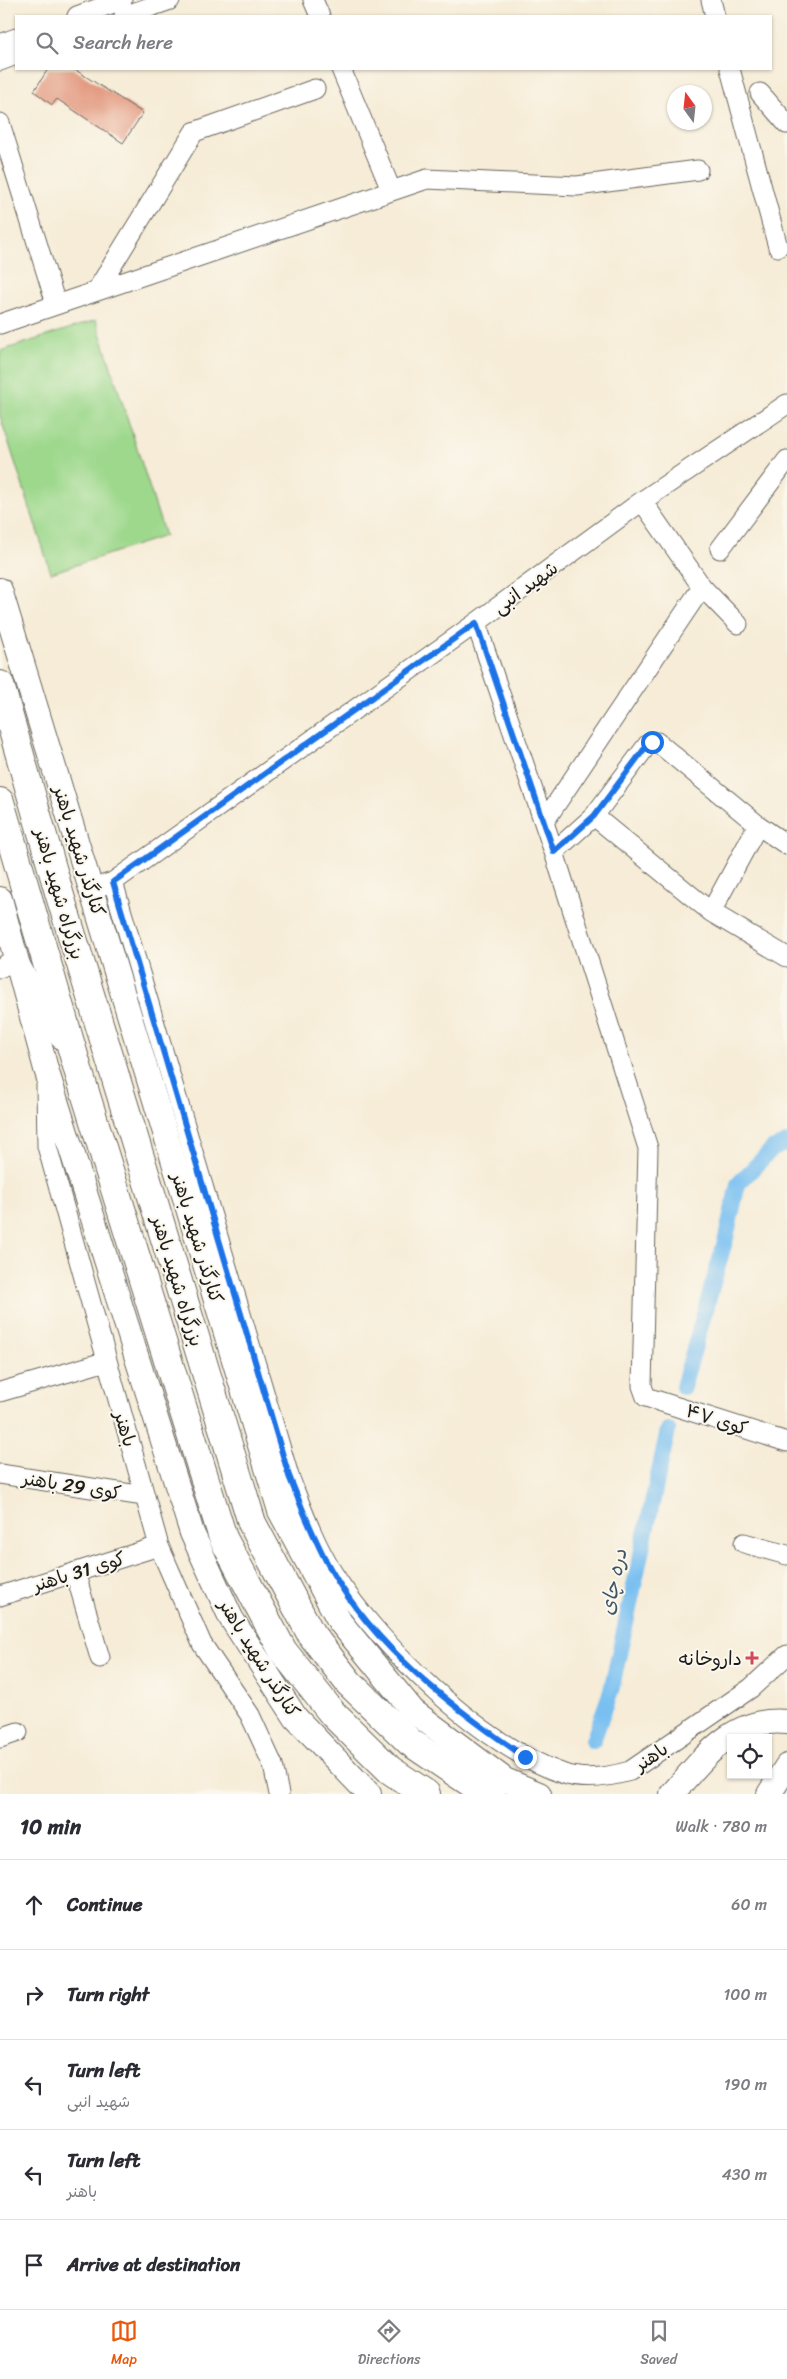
<!DOCTYPE html>
<meta charset="utf-8">
<style>
:root{--surface:#fff;--page:#f7f7f7;--text:#2b2b33;--muted:#7c7c81;--line:#e1e1e2;--accent:#ea580c}
body{margin:0;font-family:Sriracha,"Playpen Sans Arabic",sans-serif;background:var(--page);color:var(--text)}
.controls{position:absolute;right:15px;bottom:15px;display:grid;overflow:hidden;border-radius:0px;box-shadow:0 1px 4px #0004}
.controls button{width:45px;height:45px;display:grid;place-items:center;padding:0;border:0;border-bottom:1px solid var(--line);background:var(--surface);color:var(--text);font:25px sans-serif}
.compass{position:absolute;left:667px;top:85px;width:45px;height:45px;border-radius:50%;background:var(--surface);box-shadow:0 1px 4px #0004;rotate:345deg}
.stop{position:absolute;width:15px;height:15px;margin:-11px;border:4px solid #1a73e8;border-radius:50%;background:#fff}
.stop.end{background:#1a73e8;border-color:#fff;box-shadow:0 1px 5px #0008}
.list{margin:0;padding:0;list-style:none}
h2{display:flex;justify-content:space-between;align-items:center;height:65px;margin:0;padding:0 20px;font-size:21px}
h2 small{font-size:16px;font-weight:400;color:var(--muted)}
.list li{display:grid;grid-template-columns:32px 1fr auto;gap:15px;align-items:center;box-sizing:border-box;height:90px;padding:0 20px;border-top:1px solid var(--line)}
.list b{display:block;font-size:19px;white-space:nowrap}
.list p{margin:0;font-size:16px;white-space:nowrap;color:var(--muted)}
.list em{font-size:16px;font-style:normal;color:var(--muted)}
.icon{flex:none;width:28px;height:28px;fill:none;stroke:currentColor;stroke-width:2;stroke-linecap:round;stroke-linejoin:round}
.map{position:relative;flex:none;width:787px;height:1794px;overflow:hidden}
.search{position:absolute;background:var(--surface);box-shadow:0 1px 4px #0004;left:15px;right:15px;top:15px;height:55px;display:flex;align-items:center;gap:12px;box-sizing:border-box;padding:0 18px;border-radius:0px;color:var(--muted);font-size:19px}
.sheet{height:515px;background:var(--surface)}
nav{display:flex;justify-content:space-around;align-items:center;box-sizing:border-box;height:70px;border-top:1px solid var(--line);background:var(--surface);font-size:14px;color:var(--muted)}
nav a{display:grid;justify-items:center;gap:2px}
nav .on{color:var(--accent)}
.map>svg:first-child{display:block}
</style>
<div class="map">
<svg width="787" height="1794" viewBox="0 0 787 1794">
<rect width="100%" height="100%" fill="#fbf7ec"/>
<filter id="ink" filterUnits="userSpaceOnUse"><feTurbulence type="fractalNoise" baseFrequency=".02" numOctaves="2"/><feDisplacementMap in="SourceGraphic" scale="10" xChannelSelector="R" yChannelSelector="G"/><feConvolveMatrix kernelMatrix="1 2 1 2 8 2 1 2 1" color-interpolation-filters="sRGB"/></filter>
<filter id="wash" filterUnits="userSpaceOnUse"><feTurbulence type="fractalNoise" baseFrequency=".0096" numOctaves="4" result="noise"/><feDisplacementMap in="SourceGraphic" scale="20" xChannelSelector="R" yChannelSelector="G"/><feGaussianBlur stdDeviation="1.12" result="paint"/><feColorMatrix in="noise" values="0 0 0 0 0 0 0 0 0 0 0 0 0 0 0 0 0 1.4 0 .05"/><feComposite in="paint" operator="in"/></filter>
<g filter="url(#wash)">
<rect width="100%" height="100%" fill="#f6ecd7"/>
<path fill="#9dd88c" stroke="#5c7a54" d="M96,320L165,536L51,573L0,416V351Z"/>
<g fill="none" stroke-linecap="round" stroke-linejoin="round">
<path stroke="#79c0f1" stroke-width="16" d="M683,1387L726,1238L738,1184L772,1149L787,1143
M593,1741L611,1691L668,1430"/>
</g>
<g id="blocks">
<path fill="#e19277" d="M48,69H74L143,113L123,143L57,99L52,105L34,91Z"/>
</g>
</g>
<g filter="url(#ink)">
<use href="#blocks" fill-opacity="0" stroke="#68655d" stroke-width="1"/>
<g fill="none" stroke-linecap="round" stroke-linejoin="round">
<defs>
<path id="minor" d="M313,0L320,16
M711,0L715,16
M77,16L122,0
M124,16L170,0
M0,44L16,38
M0,61L16,55
M341,69L391,190
M730,69L778,247
M760,93L787,124
M0,123L56,304
M97,290L194,132L315,89
M0,324L427,179L577,186L698,170
M642,501L702,587L738,624
M720,549L787,460
M476,623L554,852L648,1148L642,1386L646,1397L787,1442
M594,816L711,912L787,957
M544,822L702,587
M554,852L594,816L648,744L657,742L758,825L787,845
M113,882L289,1476C302,1509 314,1543 333,1573C378,1645 482,1746 564,1774C585,1781 609,1777 630,1771L751,1688L787,1655
M103,885L113,882L476,623L642,501L787,404
M711,912L758,825
M0,968L17,958L60,1039
M46,1085L47,1146L159,1546L202,1644L250,1715L273,1765L279,1794
M0,1392L107,1361
M0,1474L144,1496
M744,1543L787,1555
M75,1572L100,1658
M0,1596L159,1546
M0,1738L18,1732"/>
<path id="major" d="M0,590L280,1511L340,1622L413,1711L505,1780L539,1794
M0,899L46,1069L192,1533L231,1618L296,1718L369,1794
M672,1794C704,1758 733,1716 787,1722
M769,1794L787,1766"/>
<path id="highway" d="M0,685L60,896L252,1523L311,1634L349,1683L410,1742L477,1787L491,1794
M0,802L79,1073L223,1538L283,1651L333,1714L390,1770L426,1794"/>
</defs>
<use href="#minor" stroke="#68655d" stroke-width="21"/>
<use href="#major" stroke="#68655d" stroke-width="26"/>
<use href="#highway" stroke="#68655d" stroke-width="30"/>
<use href="#minor" stroke="#fff" stroke-width="19"/>
<use href="#major" stroke="#fff" stroke-width="24"/>
<use href="#highway" stroke="#fff" stroke-width="28"/>
</g>
</g>
<g fill="none" stroke-linecap="round" stroke-linejoin="round" filter="url(#ink)">
<path stroke="#1a73e8" stroke-width="6" d="M525,1757C453,1708 375,1648 331,1570C314,1540 302,1508 289,1476L113,882L476,623L554,852L594,816L648,744L652,742"/>
</g>
<path fill="#d1495b" stroke="#fbf7ec" stroke-width="2" d="M749.5 1650.5h5v5h5v5h-5v5h-5v-5h-5v-5h5z"/>
<g text-anchor="middle" stroke-width="4" stroke-linejoin="round" paint-order="stroke">
<g font-size="19" fill="#1c1c1c" stroke="#fbf7ec">
<text transform="translate(525 587) rotate(-36)" y="7">شهید انبی</text>
<text transform="translate(80 851) rotate(73)" y="7">کنارگذر شهید باهنر</text>
<text transform="translate(60 894) rotate(74)" y="7">بزرگراه شهید باهنر</text>
<text transform="translate(198 1238) rotate(73)" y="7">کنارگذر شهید باهنر</text>
<text transform="translate(178 1281) rotate(73)" y="7">بزرگراه شهید باهنر</text>
<text transform="translate(717 1419) rotate(18)" y="7">کوی ۴۷</text>
<text transform="translate(126 1429) rotate(74)" y="7">باهنر</text>
<text transform="translate(72 1485) rotate(9)" y="7">کوی 29 باهنر</text>
<text transform="translate(79 1571) rotate(-17)" y="7">کوی 31 باهنر</text>
<text transform="translate(260 1658) rotate(58)" y="7">کنارگذر شهید باهنر</text>
<text transform="translate(651 1756) rotate(-34)" y="7">باهنر</text>
</g>
<g font-size="19" fill="#1c1c1c" stroke="#fbf7ec" text-anchor="end">
<text x="742" y="1665">داروخانه</text>
</g>
<g font-size="20" font-style="italic" fill="#3d5567" stroke="#fbf7ec">
<text transform="translate(613 1582) rotate(-78)" y="7">دره چای</text>
</g>
</g>
</svg>
<div class="controls">
<button><svg class="icon" aria-label="locate" viewBox="0 0 24 24"><circle cx="12" cy="12" r="6"/><path d="M12 2v4M12 18v4M2 12h4M18 12h4"/></svg></button>
</div>
<svg class="compass" viewBox="-18 -18 36 36"><path d="M0-13l5 13h-10z" fill="#e53935"/><path d="M0 13l5-13h-10z" fill="#7c7c81"/></svg>
<div class="stop" style="left:652px;top:742px"></div>
<div class="stop end" style="left:525px;top:1757px"></div>
<div class="search"><svg class="icon" aria-label="search" viewBox="0 0 24 24"><circle cx="10" cy="10" r="6"/><path d="M15 15l6 6"/></svg>Search here</div>
</div>
<section class="sheet">
<h2>10 min<small>Walk · 780 m</small></h2>
<ul class="list">
<li><svg class="icon" aria-label="ahead" viewBox="0 0 24 24"><path d="M12 20V5M6 11l6-6 6 6"/></svg><div><b>Continue</b></div><em>60 m</em></li>
<li><svg class="icon" aria-label="right" viewBox="0 0 24 24"><path d="M7 20v-9h11M14 6l5 5-5 5"/></svg><div><b>Turn right</b></div><em>100 m</em></li>
<li><svg class="icon" aria-label="left" viewBox="0 0 24 24"><path d="M17 20v-9H6M10 6l-5 5 5 5"/></svg><div><b>Turn left</b><p>شهید انبی</p></div><em>190 m</em></li>
<li><svg class="icon" aria-label="left" viewBox="0 0 24 24"><path d="M17 20v-9H6M10 6l-5 5 5 5"/></svg><div><b>Turn left</b><p>باهنر</p></div><em>430 m</em></li>
<li><svg class="icon" aria-label="arrive" viewBox="0 0 24 24"><path d="M6 21V4h12l-3 4 3 4H6"/></svg><div><b>Arrive at destination</b></div></li>
</ul>
</section>
<nav>
<a class="on"><svg class="icon" aria-label="map" viewBox="0 0 24 24"><path d="M3 6l6-2 6 2 6-2v14l-6 2-6-2-6 2zM9 4v14M15 6v14"/></svg>Map</a>
<a><svg class="icon" aria-label="directions" viewBox="0 0 24 24"><path d="M12 3l9 9-9 9-9-9zM9 14v-3h6M13 9l2 2-2 2"/></svg>Directions</a>
<a><svg class="icon" aria-label="saved" viewBox="0 0 24 24"><path d="M7 4h10v16l-5-4-5 4z"/></svg>Saved</a>
</nav>
